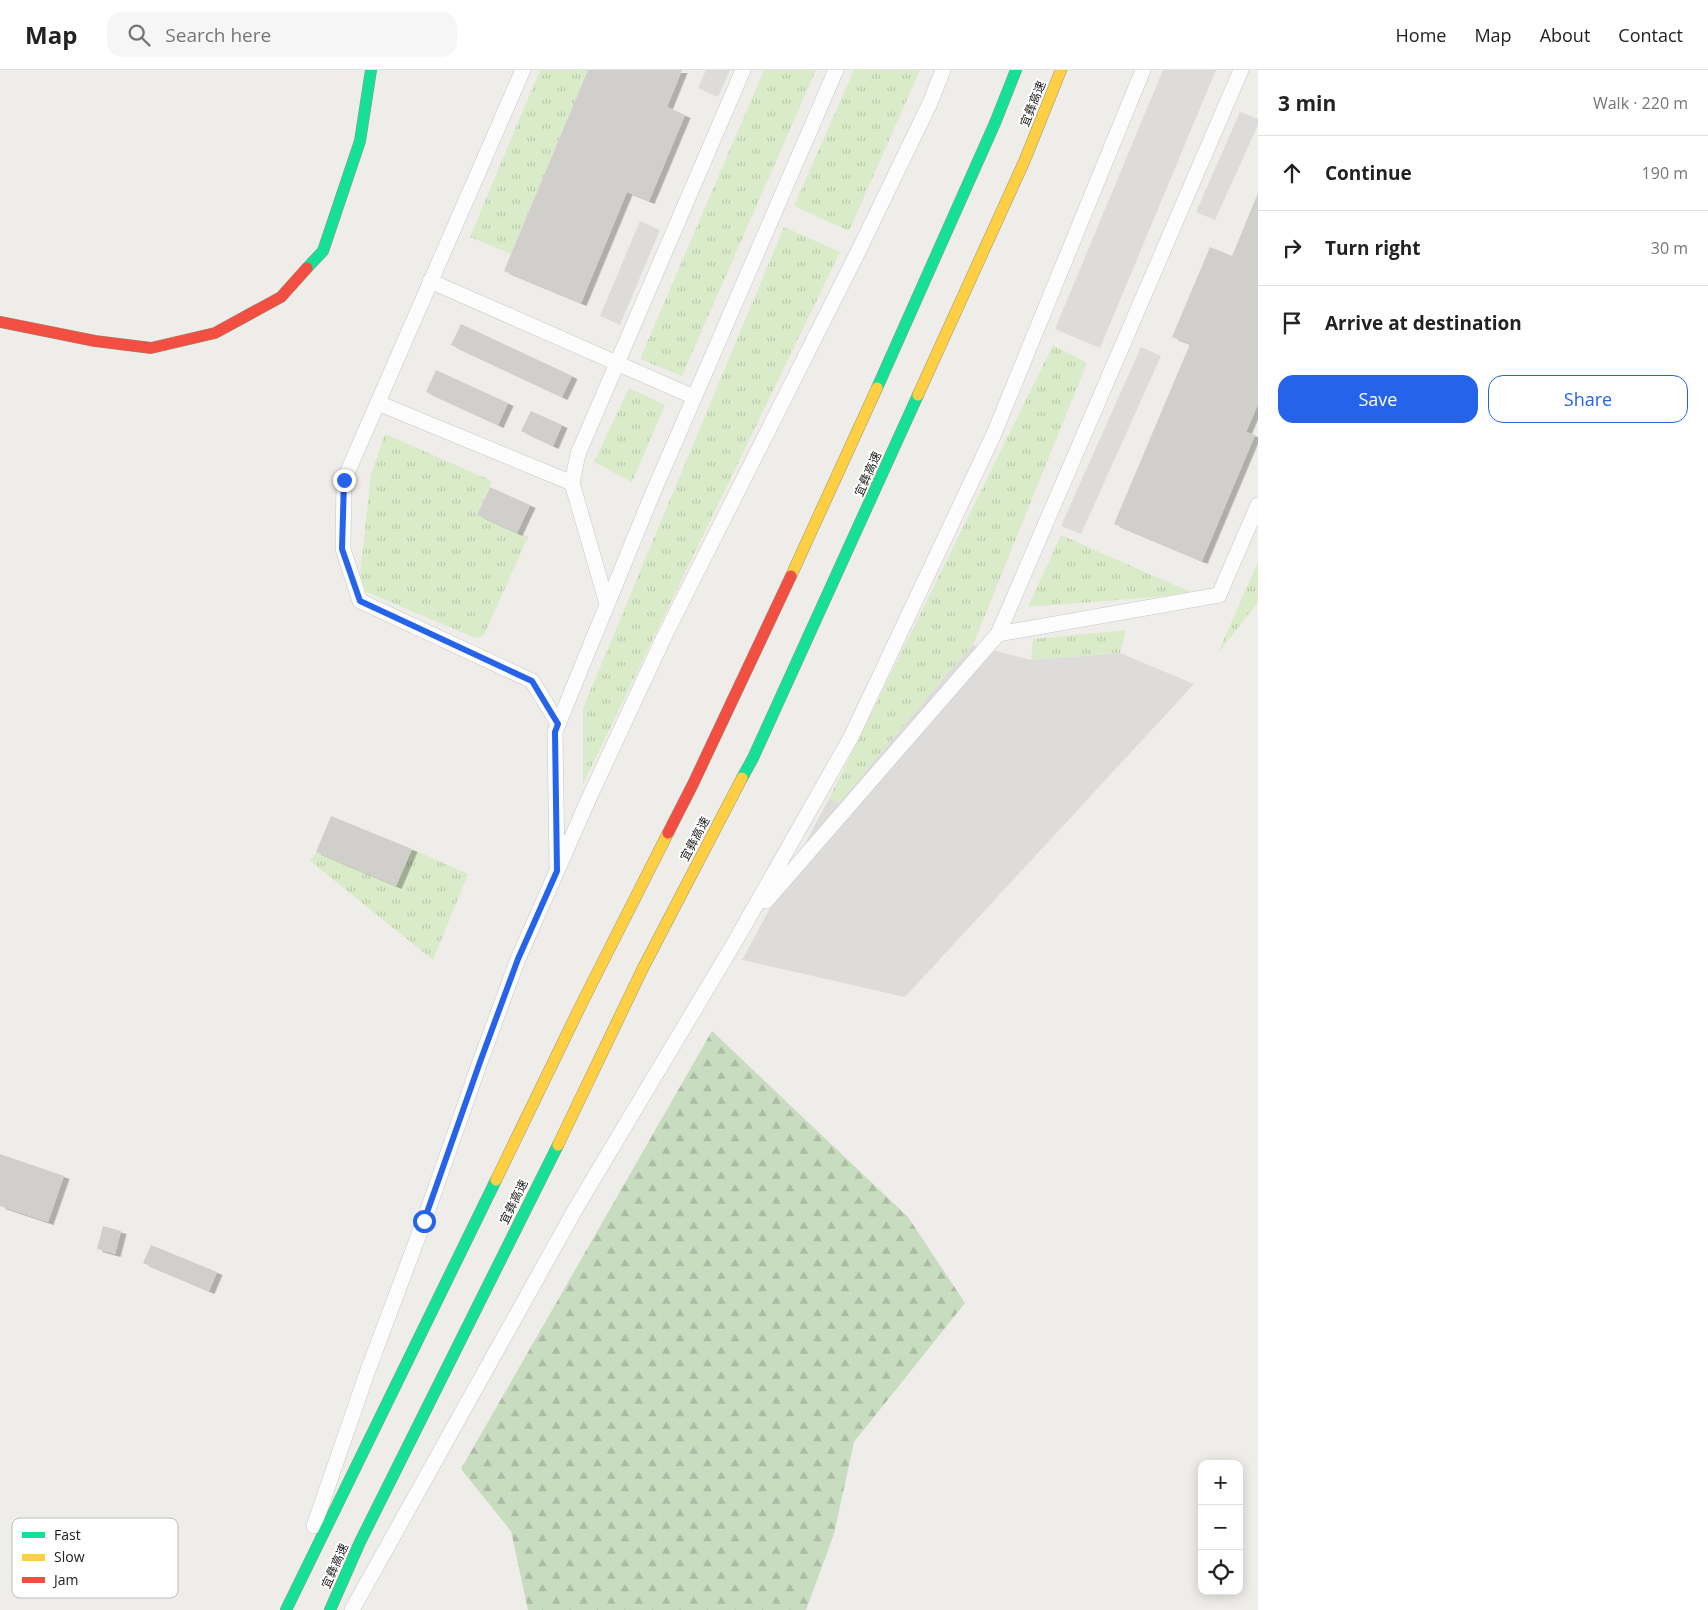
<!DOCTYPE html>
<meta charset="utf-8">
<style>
:root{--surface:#fff;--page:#f6f6f6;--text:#222;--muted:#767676;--line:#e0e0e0;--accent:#2563eb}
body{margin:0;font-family:"Open Sans","Noto Sans SC",sans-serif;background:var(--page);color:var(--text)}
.controls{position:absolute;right:15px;bottom:15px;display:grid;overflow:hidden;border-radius:10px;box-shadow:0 2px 12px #0003}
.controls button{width:45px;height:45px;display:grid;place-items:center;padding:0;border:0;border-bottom:1px solid var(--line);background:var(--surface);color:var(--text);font:25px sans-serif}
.stop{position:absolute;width:15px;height:15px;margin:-11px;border:4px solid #2563eb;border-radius:50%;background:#fff}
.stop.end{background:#2563eb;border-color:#fff;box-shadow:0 1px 5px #0008}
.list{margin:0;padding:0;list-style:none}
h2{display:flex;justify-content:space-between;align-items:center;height:65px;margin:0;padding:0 20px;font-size:21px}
h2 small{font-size:16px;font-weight:400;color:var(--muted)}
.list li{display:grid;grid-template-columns:32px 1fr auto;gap:15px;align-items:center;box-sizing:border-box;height:75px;padding:0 20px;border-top:1px solid var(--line)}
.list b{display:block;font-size:19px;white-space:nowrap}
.list em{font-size:16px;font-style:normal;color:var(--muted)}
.actions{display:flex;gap:10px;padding:15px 20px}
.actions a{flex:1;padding:11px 0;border:1px solid var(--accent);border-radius:15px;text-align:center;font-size:18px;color:var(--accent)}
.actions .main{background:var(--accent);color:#fff}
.icon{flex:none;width:28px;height:28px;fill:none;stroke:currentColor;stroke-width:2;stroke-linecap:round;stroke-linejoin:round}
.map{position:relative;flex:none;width:1258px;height:1540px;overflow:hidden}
header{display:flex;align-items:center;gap:30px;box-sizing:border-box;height:70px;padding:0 25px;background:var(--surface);border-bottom:1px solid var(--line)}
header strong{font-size:24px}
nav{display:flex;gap:28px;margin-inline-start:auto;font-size:18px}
.search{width:350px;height:45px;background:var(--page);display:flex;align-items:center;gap:12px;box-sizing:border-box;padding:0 18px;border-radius:15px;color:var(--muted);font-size:19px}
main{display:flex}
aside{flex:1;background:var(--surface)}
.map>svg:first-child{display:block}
</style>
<header>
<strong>Map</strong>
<div class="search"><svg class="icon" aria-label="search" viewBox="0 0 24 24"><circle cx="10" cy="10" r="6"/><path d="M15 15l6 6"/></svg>Search here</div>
<nav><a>Home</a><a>Map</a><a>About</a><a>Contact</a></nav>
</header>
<main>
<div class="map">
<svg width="1258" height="1540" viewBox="0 0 1258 1540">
<defs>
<pattern id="grass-tufts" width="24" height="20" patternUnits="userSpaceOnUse" patternTransform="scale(1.25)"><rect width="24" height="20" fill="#daebc9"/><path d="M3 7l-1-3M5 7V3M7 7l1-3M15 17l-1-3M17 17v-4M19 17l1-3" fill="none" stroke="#bbc9ac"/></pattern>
<pattern id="forest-firs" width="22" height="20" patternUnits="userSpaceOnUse" patternTransform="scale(1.25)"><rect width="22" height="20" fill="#c8dcbf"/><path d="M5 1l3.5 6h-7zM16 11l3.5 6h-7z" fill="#acbca4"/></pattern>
<filter id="shadow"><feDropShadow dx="5.5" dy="3" stdDeviation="0" flood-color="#0004"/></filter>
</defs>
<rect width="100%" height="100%" fill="#efede9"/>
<path fill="#dddcda" d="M706,0H730L718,27L698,18Z
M1163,0H1216L1100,278L1055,259Z
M1240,42L1258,49V55L1215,150L1196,142Z
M640,151L660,160L620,255L600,246Z
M1141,277L1161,286L1081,464L1061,456Z
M973,575L1031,590L1120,583L1194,614L905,927L742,890L829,729L839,733L951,599Z"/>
<path fill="url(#grass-tufts)" d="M540,0H588L511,184L470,167Z
M764,0H816L682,306L640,289Z
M854,0H920L849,161L794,136Z
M784,157L840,182L583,714V638Z
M1053,275L1087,293L973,575L951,599L839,733L829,729Z
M629,318L665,335L632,412L594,392Z
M385,364L492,411L477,445L528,467L484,565L478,568L473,567L362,520L359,514L371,404Z
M1061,465L1195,524L1028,537Z
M1258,492V532L1217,585Z
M1126,560L1120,583L1031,590L1033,569Z
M412,779L468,804L433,890L310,791L316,782L396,816Z"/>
<path fill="url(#forest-firs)" d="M712,961L908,1147L965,1233L854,1372L834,1464L806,1540H528L511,1461L461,1399Z"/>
<path fill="#d1cfcc" filter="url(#shadow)" d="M588,0H682L667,37L685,45L649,131L627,122L581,233L504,201Z
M1258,123V334L1246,362L1255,365L1202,491L1114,454L1190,274L1172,267L1210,177L1232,186Z
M461,254L572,306L562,327L451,275Z
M436,300L508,333L498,355L426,322Z
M531,341L562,355L553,376L521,361Z
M490,417L530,435L517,463L477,445Z
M331,746L412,779L396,816L316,782Z
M0,1084L64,1106L48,1152L0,1136Z
M103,1156L121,1161L115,1184L97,1179Z
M151,1175L217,1202L209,1221L143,1193Z"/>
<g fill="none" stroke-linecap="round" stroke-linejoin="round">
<defs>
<path id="lane" d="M523,0L344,410L343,479L360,531L532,611L558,653
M430,211L694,327
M378,333L572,413
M607,534L572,413L578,384L743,0
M998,564L1219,525L1258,435
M557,796L555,662L652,425L836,0
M766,831L998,564L1241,0
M314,1456L368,1300L424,1151L480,992L518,889L590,726L664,567L858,182L930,33L943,0
M352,1540L576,1138L736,870L851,667L993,366L1143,0"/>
<path id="fast" d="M307,198L323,181L360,71L371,0
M877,318L995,53L1016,0
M742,708L753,688L918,325
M286,1540L496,1110
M330,1540L360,1472L558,1075"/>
<path id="slow" d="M918,325L1024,92L1061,0
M791,506L877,318
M558,1075L643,898L742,708
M496,1110L582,933L668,763"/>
<path id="jam" d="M0,252L95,271L151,278L215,263L281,227L307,198
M668,763L693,714L791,506"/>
</defs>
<use href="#lane" stroke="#c7c6c5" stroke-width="16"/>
<use href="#fast" stroke="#959881" stroke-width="12"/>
<use href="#slow" stroke="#959881" stroke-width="12"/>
<use href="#jam" stroke="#959881" stroke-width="12"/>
<use href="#lane" stroke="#fdfcfc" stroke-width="15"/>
<use href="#fast" stroke="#16e098" stroke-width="11"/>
<use href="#slow" stroke="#ffcf43" stroke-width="11"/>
<use href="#jam" stroke="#f24e42" stroke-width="11"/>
</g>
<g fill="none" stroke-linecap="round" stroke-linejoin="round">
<path stroke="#2563eb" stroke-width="6" d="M344,410L342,479L360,531L532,611L558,654L555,662L557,801L518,889L480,992L424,1151"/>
</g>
<g text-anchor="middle" stroke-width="4" stroke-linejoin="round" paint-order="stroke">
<g font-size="12" fill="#202020" stroke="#fff">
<text transform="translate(1033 34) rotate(-68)" y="4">宜彝高速</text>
<text transform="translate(868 404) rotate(-66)" y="4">宜彝高速</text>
<text transform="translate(695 769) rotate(-62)" y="4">宜彝高速</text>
<text transform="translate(514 1132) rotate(-64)" y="4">宜彝高速</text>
<text transform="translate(335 1496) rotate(-66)" y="4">宜彝高速</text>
</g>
</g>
<rect x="12" y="1448" width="166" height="80" rx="8" fill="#fff" stroke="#bcbcbc" stroke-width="1"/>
<rect x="22" y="1462" width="23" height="6" fill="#16e098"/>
<rect x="22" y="1484" width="23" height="7" fill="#ffcf43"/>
<rect x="22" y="1507" width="23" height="6" fill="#f24e42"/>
<g font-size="14" fill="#202020">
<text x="54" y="1470">Fast</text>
<text x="54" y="1492">Slow</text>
<text x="54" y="1515">Jam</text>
</g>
</svg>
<div class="controls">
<button>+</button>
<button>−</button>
<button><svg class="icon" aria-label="locate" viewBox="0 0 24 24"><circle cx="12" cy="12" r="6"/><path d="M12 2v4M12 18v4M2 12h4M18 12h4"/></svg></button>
</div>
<div class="stop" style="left:424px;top:1151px"></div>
<div class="stop end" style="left:344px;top:410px"></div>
</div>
<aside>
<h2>3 min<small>Walk · 220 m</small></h2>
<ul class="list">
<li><svg class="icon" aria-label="ahead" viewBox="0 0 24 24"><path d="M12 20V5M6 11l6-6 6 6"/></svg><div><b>Continue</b></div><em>190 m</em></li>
<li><svg class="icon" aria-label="right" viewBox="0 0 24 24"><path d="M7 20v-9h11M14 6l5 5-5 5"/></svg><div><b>Turn right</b></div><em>30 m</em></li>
<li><svg class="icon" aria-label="arrive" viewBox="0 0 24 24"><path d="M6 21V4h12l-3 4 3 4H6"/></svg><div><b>Arrive at destination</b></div></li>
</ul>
<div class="actions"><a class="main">Save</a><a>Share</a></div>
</aside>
</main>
